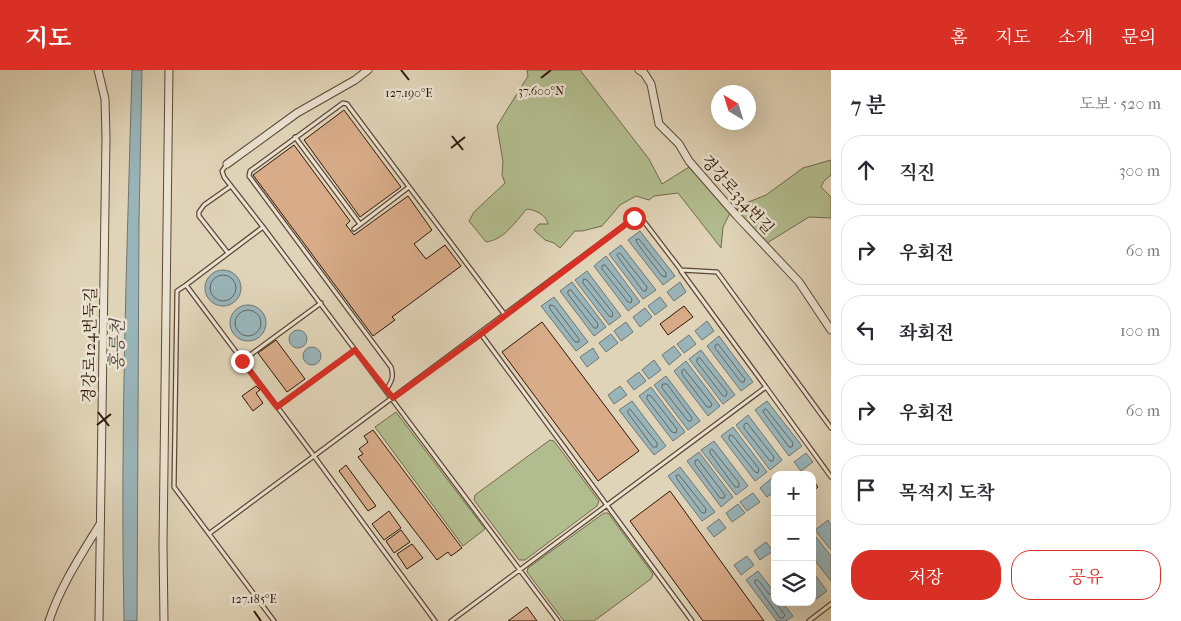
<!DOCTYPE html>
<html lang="ko">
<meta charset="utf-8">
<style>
:root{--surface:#fff;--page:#f2f2f3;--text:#2b2b33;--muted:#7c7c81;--line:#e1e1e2;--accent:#d93025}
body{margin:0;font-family:"IM FELL French Canon","Noto Serif KR",serif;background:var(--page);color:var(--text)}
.controls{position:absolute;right:15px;bottom:15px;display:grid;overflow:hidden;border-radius:10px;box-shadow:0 5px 20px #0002}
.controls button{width:45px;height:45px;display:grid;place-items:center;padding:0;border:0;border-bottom:1px solid var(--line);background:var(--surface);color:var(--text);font:25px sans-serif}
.compass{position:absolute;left:711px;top:15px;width:45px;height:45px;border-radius:50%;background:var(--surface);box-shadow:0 5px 20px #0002;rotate:322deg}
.stop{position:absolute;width:15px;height:15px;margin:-11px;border:4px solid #d93025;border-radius:50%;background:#fff}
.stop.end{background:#d93025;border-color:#fff;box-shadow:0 1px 5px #0008}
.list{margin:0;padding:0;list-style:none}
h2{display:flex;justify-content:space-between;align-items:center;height:65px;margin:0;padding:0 20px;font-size:21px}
h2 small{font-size:16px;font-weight:400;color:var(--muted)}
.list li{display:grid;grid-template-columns:32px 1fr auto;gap:15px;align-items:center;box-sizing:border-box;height:70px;margin:0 10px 10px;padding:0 10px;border:1px solid var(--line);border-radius:20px}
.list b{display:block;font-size:19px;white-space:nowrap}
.list em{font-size:16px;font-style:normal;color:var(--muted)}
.actions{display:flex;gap:10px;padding:15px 20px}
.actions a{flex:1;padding:11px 0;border:1px solid var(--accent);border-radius:20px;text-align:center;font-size:18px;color:var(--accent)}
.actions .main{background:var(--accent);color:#fff}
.icon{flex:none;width:28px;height:28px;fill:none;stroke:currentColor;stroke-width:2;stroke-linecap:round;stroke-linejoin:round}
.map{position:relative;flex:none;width:831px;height:551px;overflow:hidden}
header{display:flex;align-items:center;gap:30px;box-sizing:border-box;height:70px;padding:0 25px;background:var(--accent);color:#fff}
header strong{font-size:24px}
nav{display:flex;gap:28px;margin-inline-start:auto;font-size:18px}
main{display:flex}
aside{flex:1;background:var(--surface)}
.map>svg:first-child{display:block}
</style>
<header>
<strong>지도</strong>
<nav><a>홈</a><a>지도</a><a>소개</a><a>문의</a></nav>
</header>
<main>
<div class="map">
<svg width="831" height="551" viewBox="0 0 831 551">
<rect width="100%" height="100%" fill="#e0d4b8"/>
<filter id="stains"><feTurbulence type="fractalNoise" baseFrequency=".004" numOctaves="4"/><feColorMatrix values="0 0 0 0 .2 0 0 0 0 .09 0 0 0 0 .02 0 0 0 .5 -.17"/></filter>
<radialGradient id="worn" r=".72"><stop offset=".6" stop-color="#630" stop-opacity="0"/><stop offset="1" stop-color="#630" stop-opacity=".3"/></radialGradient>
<path fill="#b2bd8f" stroke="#726a4c" d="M527,0H580L649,89L662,114L689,97L730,143L723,157L721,178L678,123L654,126L649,130L636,126L620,135L602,156L582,161H575L560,178L554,173L545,170L534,160L539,154H548C546,145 536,140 527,139C515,152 504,170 486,172L469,151L474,142L505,113L502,105L503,92L497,56L528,6Z
M831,90V105L824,111L821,117L831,127V148L809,147L767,173L740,145L736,137L766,125L803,98Z
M396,342L485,459L463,476L375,357Z
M550,370L554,371L599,431L597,436L525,490H519L474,430L475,425Z
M604,443H608L653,504L651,509L594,551H564L527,502L528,498Z"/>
<path fill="#99b5ba" stroke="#6f7573" d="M132,0H142L139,151L137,551H124C120,367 127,184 132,0Z
M640,161L675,206L663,215L628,170Z
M621,175L656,220L643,229L609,184Z
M606,186L640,232L628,241L594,196Z
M205 218a18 18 0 1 1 36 0a18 18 0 1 1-36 0Z
M587,201L621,246L609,255L575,210Z
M572,212L606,257L594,266L560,221Z
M680,212L686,222L674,231L667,222Z
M554,227L588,272L576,281L541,236Z
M660,227L667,236L655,245L648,236Z
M230 253a18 18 0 1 1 36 0a18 18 0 1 1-36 0Z
M645,238L652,247L640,257L633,247Z
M707,251L714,261L702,270L695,261Z
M626,252L633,262L621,271L614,261Z
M289 269a9 9 0 1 1 18 0a9 9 0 1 1-18 0Z
M611,264L618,273L606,282L599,273Z
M689,265L696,274L684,283L677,274Z
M719,266L753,312L741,321L707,276Z
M674,276L681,285L669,295L662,285Z
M303 286a9 9 0 1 1 18 0a9 9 0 1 1-18 0Z
M593,278L599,288L587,297L580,287Z
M701,280L735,325L723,334L689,289Z
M654,290L661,300L649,309L642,300Z
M686,291L720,336L708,346L674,301Z
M639,302L646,311L634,320L627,311Z
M666,306L700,351L688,360L654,315Z
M620,316L627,325L614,334L608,325Z
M651,317L685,362L673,371L639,326Z
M632,331L666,376L654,385L619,340Z
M767,331L802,376L789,386L755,340Z
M748,345L782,390L770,400L736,355Z
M733,357L767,402L755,411L721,366Z
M714,371L748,416L736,425L701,380Z
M699,382L733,427L721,437L687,391Z
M806,383L813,392L801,401L794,392Z
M680,397L715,442L702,451L668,406Z
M772,408L775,412V421L767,427L760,418Z
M753,423L760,432L747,441L740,432Z
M738,434L745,443L732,452L726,443Z
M719,449L726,458L714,467L707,458Z
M828,450L831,455V480L815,460Z
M812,462L831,486V511L812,487Z
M766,472L773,481L760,490L754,481Z
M747,486L754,495L741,505L734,495Z
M758,501L775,523V532H782L793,546L786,551H777L746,510Z
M812,501L827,521L815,530L812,527Z"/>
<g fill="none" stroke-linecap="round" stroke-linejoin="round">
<path stroke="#656662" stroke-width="1" d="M639,169L666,203V207L662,206L637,173L636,170Z
M620,183L647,217L646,221H643L618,187L617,185Z
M605,195L632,229L631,233L628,232L602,199V196Z
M210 218a13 13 0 1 1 26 0a13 13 0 1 1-26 0Z
M584,209L587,210L613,243L612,247L609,246L583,213Z
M571,220L598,254L597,258H594L568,224V221Z
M550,235L554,236L579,269V272H575L550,239Z
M235 253a13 13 0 1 1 26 0a13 13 0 1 1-26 0Z
M718,274L745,309L744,312H741L715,278V276Z
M700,288L727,322L726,326H723L697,292V289Z
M684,299L712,334L711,337H707L682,304V301Z
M663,314H667L692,348L691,351H688L662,318Z
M648,325L651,326L677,359L676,363L672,362L647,329Z
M630,339L657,373V377H653L628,343V341Z
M766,339L793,373L792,377H789L764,343L763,341Z
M747,353L774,387L773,391H770L744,358V355Z
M730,365L733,366L759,399L758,403L755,402L729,369Z
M712,379L739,413V417H735L710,383V381Z
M698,390L725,425L724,428H720L695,394V391Z
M679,405L706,439L705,443H702L677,409L676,406Z
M775,525L769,524L758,510H755V513L780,548H783L785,545L779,537L778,532"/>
</g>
<path fill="#d8ac89" stroke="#311609" d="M344,40L401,117L360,147L304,70Z
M294,75L350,151L346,155L354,165L408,126L432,160L414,174L426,189L445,175L461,196L392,247L395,250L373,266L253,105Z
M684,236L693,247L668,265L660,254Z
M542,252L639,381L598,411L502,282Z
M276,270L305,309L287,322L258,283Z
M256,316L260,320L256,323L263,333L253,341L242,326Z
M373,360L462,478L451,486L448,482L437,490L358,387L363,384L359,379L368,372L364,366Z
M346,395L376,436L368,441L339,401Z
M812,409L818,417L812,422Z
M670,421L764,551H703L630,451Z
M389,441L401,458L384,470L372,454Z
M401,460L410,472L394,483L386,471Z
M412,474L423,488L407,499L397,484Z
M527,537L537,551H508Z"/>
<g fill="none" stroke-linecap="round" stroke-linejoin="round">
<defs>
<path id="lane" d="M295,67L360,154
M227,94L222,101L224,107L263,157
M354,159L409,117
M228,183L199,146V142L204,135L231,116
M186,215L263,157L558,551
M481,264L692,551
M242,291L321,233
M766,317L831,407
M386,320C392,311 394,307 391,297L249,106L250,101L343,33L347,34L505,245
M277,337L355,280
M210,463L314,386L435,551
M274,551L174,417L177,221L186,215L314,386L634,148L642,149L681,200L717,202L831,358
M451,551L766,317L681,201
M809,551L831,534"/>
<path id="street" d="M98,0L105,29L106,68L99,551
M639,0L644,3L651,14L659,54L679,74L689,91L737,146L799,212L831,260
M227,94L297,43L355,10L368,0
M49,551C60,517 81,485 100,454
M164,551L163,475L169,0"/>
</defs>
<use href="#lane" stroke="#5d4635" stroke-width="5.5"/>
<use href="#street" stroke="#5d4635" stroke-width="9"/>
<use href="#lane" stroke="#ebe3d1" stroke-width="3"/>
<use href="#street" stroke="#ebe3d1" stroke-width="7"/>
</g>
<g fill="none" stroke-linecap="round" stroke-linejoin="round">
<path stroke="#d93025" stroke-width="6" d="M242,291L277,337L355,280L393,328L481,264L634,148"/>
</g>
<path fill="none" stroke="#311609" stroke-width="2" d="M401,0L409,10M541,8L551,0M452,66L463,80M451,78L465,67M98,342L109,356M97,355L111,344M254,541L261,551"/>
<g text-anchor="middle" stroke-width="5" stroke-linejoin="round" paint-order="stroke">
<g font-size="16" fill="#311609" stroke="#ebe3d1">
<text transform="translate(738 124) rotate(48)" y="6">경강로334번길</text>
<text transform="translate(89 275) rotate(-89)" y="6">경강로124번둑길</text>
</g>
<g font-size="18" font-style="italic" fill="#50463e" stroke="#ebe3d1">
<text transform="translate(117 275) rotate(-89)" y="6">홍릉천</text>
</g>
</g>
<g font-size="12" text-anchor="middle" fill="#311609" stroke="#ebe3d1" stroke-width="5" stroke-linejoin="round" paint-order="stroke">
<text x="541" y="25">37.600°N</text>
<text x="409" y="27">127.190°E</text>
<text x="254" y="533">127.185°E</text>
</g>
<rect width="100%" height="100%" filter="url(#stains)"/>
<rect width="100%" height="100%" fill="url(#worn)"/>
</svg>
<div class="controls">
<button>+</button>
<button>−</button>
<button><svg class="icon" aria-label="layers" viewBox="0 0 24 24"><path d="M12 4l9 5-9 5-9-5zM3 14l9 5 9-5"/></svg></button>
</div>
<svg class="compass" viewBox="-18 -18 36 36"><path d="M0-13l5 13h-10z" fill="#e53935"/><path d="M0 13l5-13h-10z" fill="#7c7c81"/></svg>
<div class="stop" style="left:634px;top:148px"></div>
<div class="stop end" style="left:242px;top:291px"></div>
</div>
<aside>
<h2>7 분<small>도보 · 520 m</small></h2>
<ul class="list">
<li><svg class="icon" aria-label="ahead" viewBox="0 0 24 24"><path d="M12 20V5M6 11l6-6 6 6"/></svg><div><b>직진</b></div><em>300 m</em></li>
<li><svg class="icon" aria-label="right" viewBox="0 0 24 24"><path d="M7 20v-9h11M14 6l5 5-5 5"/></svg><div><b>우회전</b></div><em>60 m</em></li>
<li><svg class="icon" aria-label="left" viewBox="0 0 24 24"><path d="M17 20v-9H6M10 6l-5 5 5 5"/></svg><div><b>좌회전</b></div><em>100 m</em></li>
<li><svg class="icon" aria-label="right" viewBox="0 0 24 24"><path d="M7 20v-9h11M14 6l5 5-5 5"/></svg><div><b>우회전</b></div><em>60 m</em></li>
<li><svg class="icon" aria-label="arrive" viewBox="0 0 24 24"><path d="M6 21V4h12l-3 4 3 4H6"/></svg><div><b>목적지 도착</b></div></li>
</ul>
<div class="actions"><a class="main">저장</a><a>공유</a></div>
</aside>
</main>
